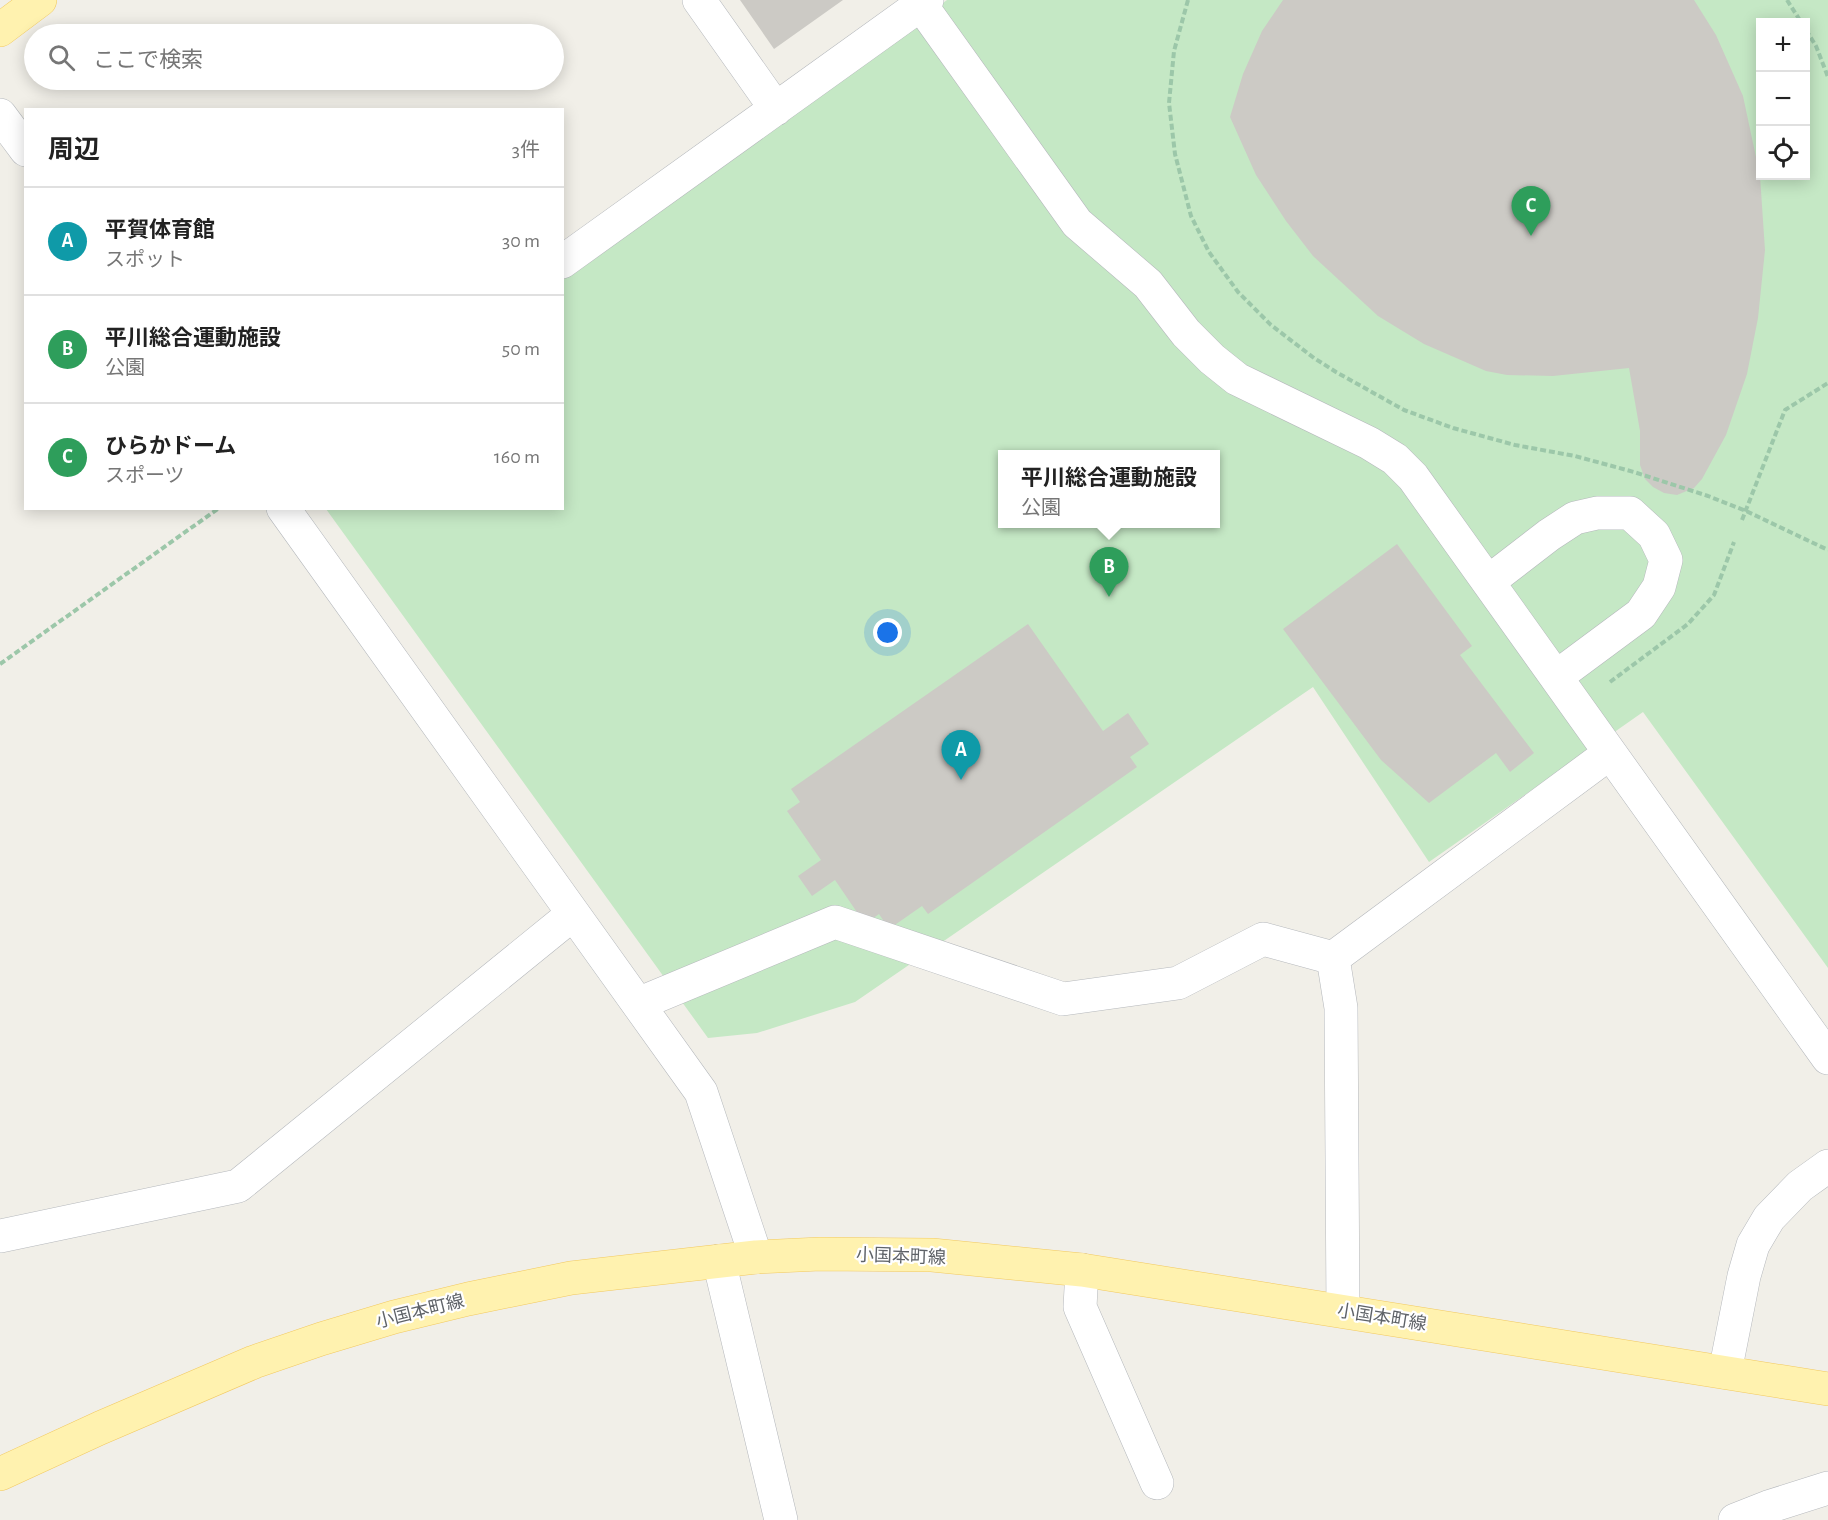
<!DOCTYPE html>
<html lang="ja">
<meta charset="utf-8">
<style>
:root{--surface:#fff;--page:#f2f2f2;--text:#222;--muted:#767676;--line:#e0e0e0;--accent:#ea580c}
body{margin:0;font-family:"Alegreya Sans","Noto Sans JP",sans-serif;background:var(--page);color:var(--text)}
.controls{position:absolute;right:18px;top:18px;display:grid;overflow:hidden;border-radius:0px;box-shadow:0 3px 15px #0003}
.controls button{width:54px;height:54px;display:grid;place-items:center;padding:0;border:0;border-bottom:2px solid var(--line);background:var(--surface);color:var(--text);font:30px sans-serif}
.you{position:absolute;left:888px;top:633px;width:21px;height:21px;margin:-15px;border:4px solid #fff;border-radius:50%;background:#1a73e8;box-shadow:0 0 0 9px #1a73e833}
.badge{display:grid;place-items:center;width:39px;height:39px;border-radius:50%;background:var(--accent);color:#fff;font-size:20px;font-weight:700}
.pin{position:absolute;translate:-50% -50px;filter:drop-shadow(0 2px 3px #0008)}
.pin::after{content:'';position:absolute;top:32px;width:21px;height:18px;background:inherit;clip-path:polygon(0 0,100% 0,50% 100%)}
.popup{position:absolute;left:998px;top:450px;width:222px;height:78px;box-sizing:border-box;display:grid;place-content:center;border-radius:0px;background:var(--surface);filter:drop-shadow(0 2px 4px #0005);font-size:20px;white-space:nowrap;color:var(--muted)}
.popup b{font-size:22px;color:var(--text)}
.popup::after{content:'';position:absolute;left:50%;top:100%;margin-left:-12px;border:12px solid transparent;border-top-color:var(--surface)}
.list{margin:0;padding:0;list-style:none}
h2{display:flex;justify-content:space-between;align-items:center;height:78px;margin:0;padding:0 24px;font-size:26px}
h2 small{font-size:20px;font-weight:400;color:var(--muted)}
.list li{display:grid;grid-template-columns:39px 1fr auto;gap:18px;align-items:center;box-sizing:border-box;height:108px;padding:0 24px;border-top:2px solid var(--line)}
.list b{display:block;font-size:22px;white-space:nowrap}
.list p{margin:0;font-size:20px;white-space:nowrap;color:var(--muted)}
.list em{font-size:20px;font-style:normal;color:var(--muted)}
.icon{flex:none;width:33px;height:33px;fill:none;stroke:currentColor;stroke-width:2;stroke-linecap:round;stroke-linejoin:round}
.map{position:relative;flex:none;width:1828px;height:1520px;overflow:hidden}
.search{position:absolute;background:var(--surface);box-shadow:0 3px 15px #0003;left:24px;top:24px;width:540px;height:66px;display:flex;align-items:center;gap:15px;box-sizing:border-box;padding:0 21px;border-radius:33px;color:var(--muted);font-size:22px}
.panel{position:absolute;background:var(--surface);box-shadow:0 3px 15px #0003;left:24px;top:108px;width:540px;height:402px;border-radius:0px}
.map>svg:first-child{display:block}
</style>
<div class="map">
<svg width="1828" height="1520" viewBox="0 0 1828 1520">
<rect width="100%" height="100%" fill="#f1efe8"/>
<path fill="#c5e8c5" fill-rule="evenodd" d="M947,0H1828V968L1643,712L1429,862L1313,687L855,1002L757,1033L708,1038L326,509L562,508L563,280ZM1760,22H1806V176H1760ZM1002,454H1216V524H1002Z"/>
<path fill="#cccac5" d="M740,0H843L774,49Z
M1283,0H1694L1716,35L1743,96L1760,176L1765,250L1758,318L1747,374L1726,435L1702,479L1694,488L1677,495L1664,493L1653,487L1645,479L1640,465V431L1629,368L1553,376L1507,375L1486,371L1424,344L1378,316L1313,256L1286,221L1256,175L1230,117L1243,74L1262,31Z
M1397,544L1472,646L1460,655L1534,753L1510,772L1496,753L1429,803L1381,760L1283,629Z
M1028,624L1103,731L1128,713L1149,744L1130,757L1137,767L928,914L922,906L889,929L879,914L865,924L835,880L812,896L798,876L821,860L787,811L800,802L791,789Z"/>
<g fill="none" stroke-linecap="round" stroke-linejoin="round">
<defs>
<path id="minor" d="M699,0L776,109
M921,5L1077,223L1148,284L1186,333L1212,359L1237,379L1369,443L1395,459L1413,477L1828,1058
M0,115L26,150
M562,262L927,0
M283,508L701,1092L756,1257
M1488,582L1549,535L1575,518L1597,513H1630L1654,535L1666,560L1659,587L1641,614L1556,677
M1333,958L1341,1008L1343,1311
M1333,958L1610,753
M638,1004L835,922L1063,999L1178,983L1263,939L1333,958
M0,1236L238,1186L573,914
M719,1261L781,1520
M1082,1270L1080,1307L1157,1483
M1725,1372L1744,1276L1753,1245L1769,1218L1800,1186L1828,1166
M1735,1520L1768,1507L1828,1488"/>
<path id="major" d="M0,30L40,0
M0,1474L100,1428L254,1362L321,1339L394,1317L468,1299L571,1278L756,1257L820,1254L932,1255L1082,1270L1828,1389"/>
</defs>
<use href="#minor" stroke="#b5b8bc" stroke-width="34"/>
<use href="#major" stroke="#f2c960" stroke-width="34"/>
<path stroke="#9cc7a9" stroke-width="4" stroke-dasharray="6 3" stroke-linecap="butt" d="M1188,0L1174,51L1169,103L1175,154L1191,216L1209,252L1238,292L1271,325L1314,358L1336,372L1404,410L1453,428L1515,445L1575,456L1634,472L1708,496L1746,511L1828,550
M1787,0L1801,22
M1806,30L1816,46L1828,77
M1742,520L1785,410L1828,383
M0,664L219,508
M1610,682L1688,624L1714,595L1734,542"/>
<use href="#minor" stroke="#fff" stroke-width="33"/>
<use href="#major" stroke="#fff2af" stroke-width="33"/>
</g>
<g text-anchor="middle" stroke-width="4.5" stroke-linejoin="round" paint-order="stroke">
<g font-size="18" fill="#5f6368" stroke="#fff">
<text transform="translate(901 1256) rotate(2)" y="6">小国本町線</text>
<text transform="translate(420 1311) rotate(-14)" y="6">小国本町線</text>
<text transform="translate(1382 1317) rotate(9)" y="6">小国本町線</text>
</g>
</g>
</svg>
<div class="controls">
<button>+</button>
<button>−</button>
<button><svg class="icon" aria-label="locate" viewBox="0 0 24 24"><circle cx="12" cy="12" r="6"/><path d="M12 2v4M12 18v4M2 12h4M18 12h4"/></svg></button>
</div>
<div class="you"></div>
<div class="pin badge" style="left:961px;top:780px;background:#0f9aa8">A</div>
<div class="pin badge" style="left:1109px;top:597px;background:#2e9e5b">B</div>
<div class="popup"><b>平川総合運動施設</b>公園</div>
<div class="pin badge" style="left:1531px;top:236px;background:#2e9e5b">C</div>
<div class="search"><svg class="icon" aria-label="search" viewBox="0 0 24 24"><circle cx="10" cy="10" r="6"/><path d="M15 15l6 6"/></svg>ここで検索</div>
<section class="panel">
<h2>周辺<small>3件</small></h2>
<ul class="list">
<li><span class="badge" style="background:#0f9aa8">A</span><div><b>平賀体育館</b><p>スポット</p></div><em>30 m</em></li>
<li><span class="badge" style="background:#2e9e5b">B</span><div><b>平川総合運動施設</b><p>公園</p></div><em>50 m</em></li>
<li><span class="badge" style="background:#2e9e5b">C</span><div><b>ひらかドーム</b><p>スポーツ</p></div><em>160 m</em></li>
</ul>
</section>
</div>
